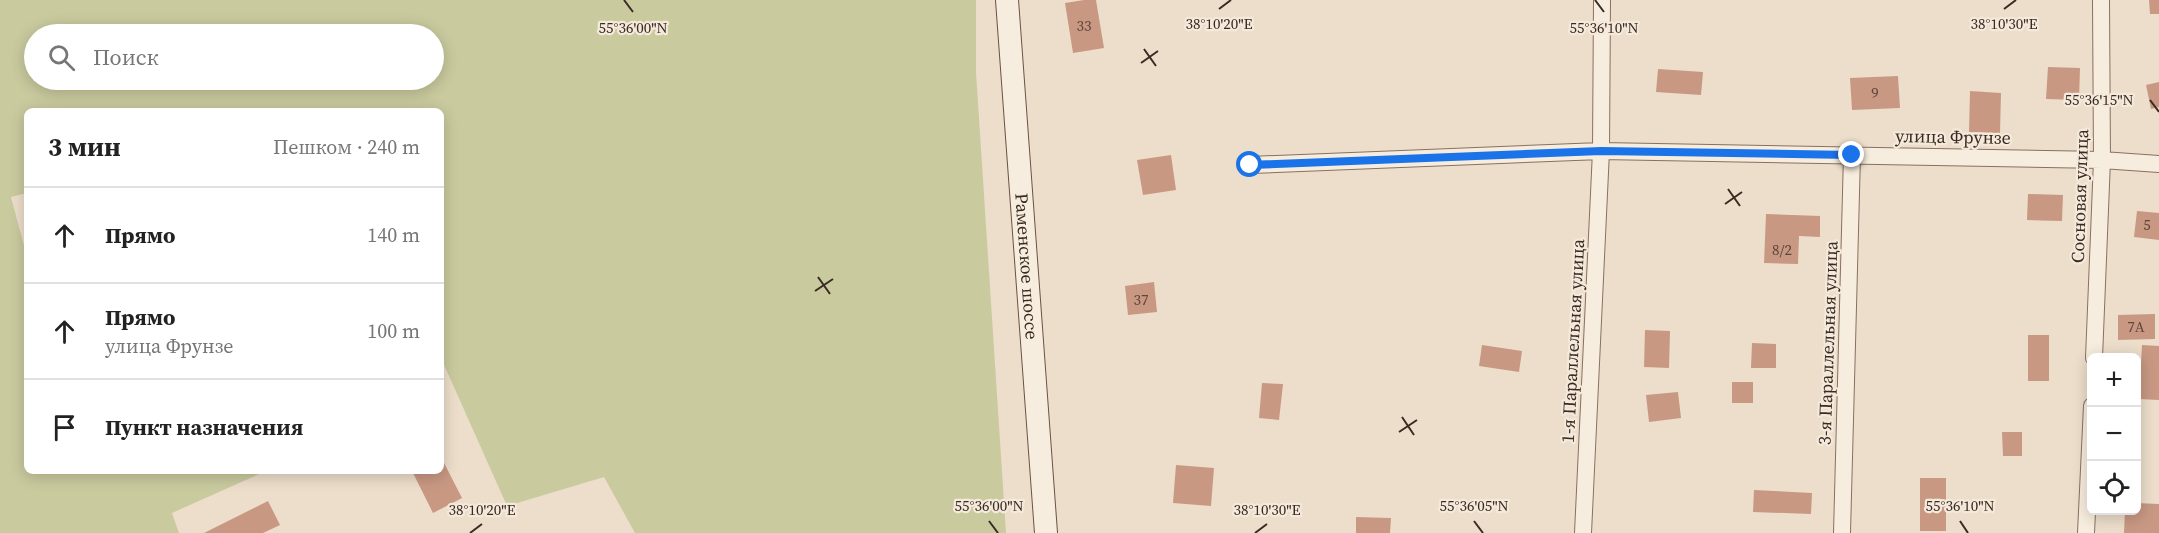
<!DOCTYPE html>
<html lang="ru">
<meta charset="utf-8">
<style>
:root{--surface:#fff;--page:#f2f2f2;--text:#222;--muted:#767676;--line:#e0e0e0}
body{margin:0;font-family:"Source Serif 4",serif;background:var(--page);color:var(--text)}
.controls{position:absolute;right:18px;bottom:18px;display:grid;overflow:hidden;border-radius:9px;box-shadow:0 3px 15px #0003}
.controls button{width:54px;height:54px;display:grid;place-items:center;padding:0;border:0;border-bottom:2px solid var(--line);background:var(--surface);color:var(--text);font:30px sans-serif}
.stop{position:absolute;width:18px;height:18px;margin:-14px;border:4px solid #1a73e8;border-radius:50%;background:#fff}
.stop.end{background:#1a73e8;border-color:#fff;box-shadow:0 2px 6px #0008}
.list{margin:0;padding:0;list-style:none}
h2{display:flex;justify-content:space-between;align-items:center;height:78px;margin:0;padding:0 24px;font-size:26px}
h2 small{font-size:20px;font-weight:400;color:var(--muted)}
.list li{display:grid;grid-template-columns:39px 1fr auto;gap:18px;align-items:center;box-sizing:border-box;height:96px;padding:0 24px;border-top:2px solid var(--line)}
.list b{display:block;font-size:22px;white-space:nowrap}
.list p{margin:0;font-size:20px;white-space:nowrap;color:var(--muted)}
.list em{font-size:20px;font-style:normal;color:var(--muted)}
.icon{flex:none;width:33px;height:33px;fill:none;stroke:currentColor;stroke-width:2;stroke-linecap:round;stroke-linejoin:round}
.map{position:relative;flex:none;width:2159px;height:533px;overflow:hidden}
.search{position:absolute;background:var(--surface);box-shadow:0 3px 15px #0003;left:24px;top:24px;width:420px;height:66px;display:flex;align-items:center;gap:15px;box-sizing:border-box;padding:0 21px;border-radius:33px;color:var(--muted);font-size:22px}
.panel{position:absolute;background:var(--surface);box-shadow:0 3px 15px #0003;left:24px;top:108px;width:420px;height:366px;border-radius:9px}
.map>svg:first-child{display:block}
</style>
<div class="map">
<svg width="2159" height="533" viewBox="0 0 2159 533">
<rect width="100%" height="100%" fill="#eddecb"/>
<path fill="#caca9f" fill-rule="evenodd" d="M0,0H976V72L1006,533H635L604,477L507,506L441,358V111H27V193L11,197L27,257V471H266L172,513L179,533H0ZM34,34H434V80H34Z"/>
<path fill="#c89883" d="M1084,0H1096L1104,48L1073,53L1065,3Z
M2149,0H2159V14H2150Z
M2048,67L2080,68L2079,100L2046,99Z
M1658,69L1703,72L1701,95L1656,92Z
M1898,76L1900,108L1852,110L1850,78Z
M2159,82V107L2151,109L2146,85Z
M1970,91L2001,93L2000,133L1969,132Z
M1171,155L1176,190L1143,195L1137,160Z
M2028,194L2063,195L2062,221L2027,220Z
M2137,211L2159,213V240L2134,237Z
M1766,214L1820,216V237L1799,236L1798,264L1764,263Z
M1154,282L1157,312L1128,315L1125,286Z
M2155,314V339L2118,340V315Z
M1645,330L1670,331L1669,368L1644,367Z
M2028,335H2049V381H2028Z
M1752,343L1776,344V368H1751Z
M1482,345L1522,351L1519,372L1479,366Z
M2142,345L2159,346V400L2139,399Z
M1732,382H1753V403H1732Z
M1262,383L1283,384L1279,420L1259,418Z
M1678,392L1681,418L1649,422L1646,395Z
M2002,432H2022V456H2003Z
M441,457L462,498L433,513L412,471H441Z
M1176,465L1214,468L1211,506L1173,503Z
M1920,478H1946V531H1920Z
M1754,490L1812,493L1811,514L1753,512Z
M268,501L280,525L263,533H204Z
M2136,503L2159,504V533H2124L2125,510H2136Z
M1356,517L1391,518L1390,533H1356Z"/>
<g fill="none" stroke-linecap="round" stroke-linejoin="round">
<defs>
<path id="minor" d="M1250,165L1601,151L2102,160L2159,164
M2094,358L2102,160L2101,0
M1583,533L1601,151L1602,0
M1842,533L1852,155
M2086,533L2092,406"/>
<g id="secondary">
<path id="s1" d="M1007,0L1046,533"/>
</g>
</defs>
<use href="#minor" stroke="#887060" stroke-width="18"/>
<use href="#secondary" stroke="#6b5243" stroke-width="24"/>
<use href="#minor" stroke="#f7edde" stroke-width="16"/>
<use href="#secondary" stroke="#f7edde" stroke-width="22"/>
</g>
<g fill="none" stroke-linecap="round" stroke-linejoin="round">
<path stroke="#1a73e8" stroke-width="8" d="M1250,165L1601,151L1852,155"/>
</g>
<path fill="none" stroke="#3a2b22" stroke-width="2" d="M624,0L633,12M1595,0L1604,12M1219,9L1231,0M2004,9L2016,0M1144,49L1156,66M1141,63L1158,51M2150,100L2159,112M1728,189L1740,206M1725,204L1742,192M818,277L830,294M815,291L833,279M1402,417L1414,435M1399,432L1417,420M989,521L998,533M1474,521L1483,533M1960,521L1968,533M470,533L482,524M1255,533L1267,524"/>
<g text-anchor="middle" stroke-width="4.5" stroke-linejoin="round" paint-order="stroke">
<g font-size="15" fill="#5e463a">
<text x="1084" y="31">33</text>
<text x="1875" y="98">9</text>
<text x="2147" y="230">5</text>
<text x="1782" y="255">8/2</text>
<text x="1141" y="305">37</text>
<text x="2136" y="332">7А</text>
</g>
<g font-size="18" fill="#3a2b22" stroke="#f4e9da">
<text transform="translate(1953 137) rotate(1)" y="6">улица Фрунзе</text>
<text transform="translate(2080 196) rotate(-88)" y="6">Сосновая улица</text>
<text dy="6" stroke="none"><textPath href="#s1" startOffset="267">Раменское шоссе</textPath></text>
<text transform="translate(1573 341) rotate(-87)" y="6">1-я Параллельная улица</text>
<text transform="translate(1828 343) rotate(-88)" y="6">3-я Параллельная улица</text>
</g>
</g>
<g font-size="15" text-anchor="middle" fill="#3a2b22" stroke="#f4e9da" stroke-width="4.5" stroke-linejoin="round" paint-order="stroke">
<text x="1219" y="29">38°10'20"E</text>
<text x="2004" y="29">38°10'30"E</text>
<text x="633" y="33">55°36'00"N</text>
<text x="1604" y="33">55°36'10"N</text>
<text x="2099" y="105">55°36'15"N</text>
<text x="989" y="511">55°36'00"N</text>
<text x="1474" y="511">55°36'05"N</text>
<text x="1960" y="511">55°36'10"N</text>
<text x="482" y="515">38°10'20"E</text>
<text x="1267" y="515">38°10'30"E</text>
</g>
</svg>
<div class="controls">
<button>+</button>
<button>−</button>
<button><svg class="icon" aria-label="locate" viewBox="0 0 24 24"><circle cx="12" cy="12" r="6"/><path d="M12 2v4M12 18v4M2 12h4M18 12h4"/></svg></button>
</div>
<div class="stop" style="left:1250px;top:165px"></div>
<div class="stop end" style="left:1852px;top:155px"></div>
<div class="search"><svg class="icon" aria-label="search" viewBox="0 0 24 24"><circle cx="10" cy="10" r="6"/><path d="M15 15l6 6"/></svg>Поиск</div>
<section class="panel">
<h2>3 мин<small>Пешком · 240 m</small></h2>
<ul class="list">
<li><svg class="icon" aria-label="ahead" viewBox="0 0 24 24"><path d="M12 20V5M6 11l6-6 6 6"/></svg><div><b>Прямо</b></div><em>140 m</em></li>
<li><svg class="icon" aria-label="ahead" viewBox="0 0 24 24"><path d="M12 20V5M6 11l6-6 6 6"/></svg><div><b>Прямо</b><p>улица Фрунзе</p></div><em>100 m</em></li>
<li><svg class="icon" aria-label="arrive" viewBox="0 0 24 24"><path d="M6 21V4h12l-3 4 3 4H6"/></svg><div><b>Пункт назначения</b></div></li>
</ul>
</section>
</div>
